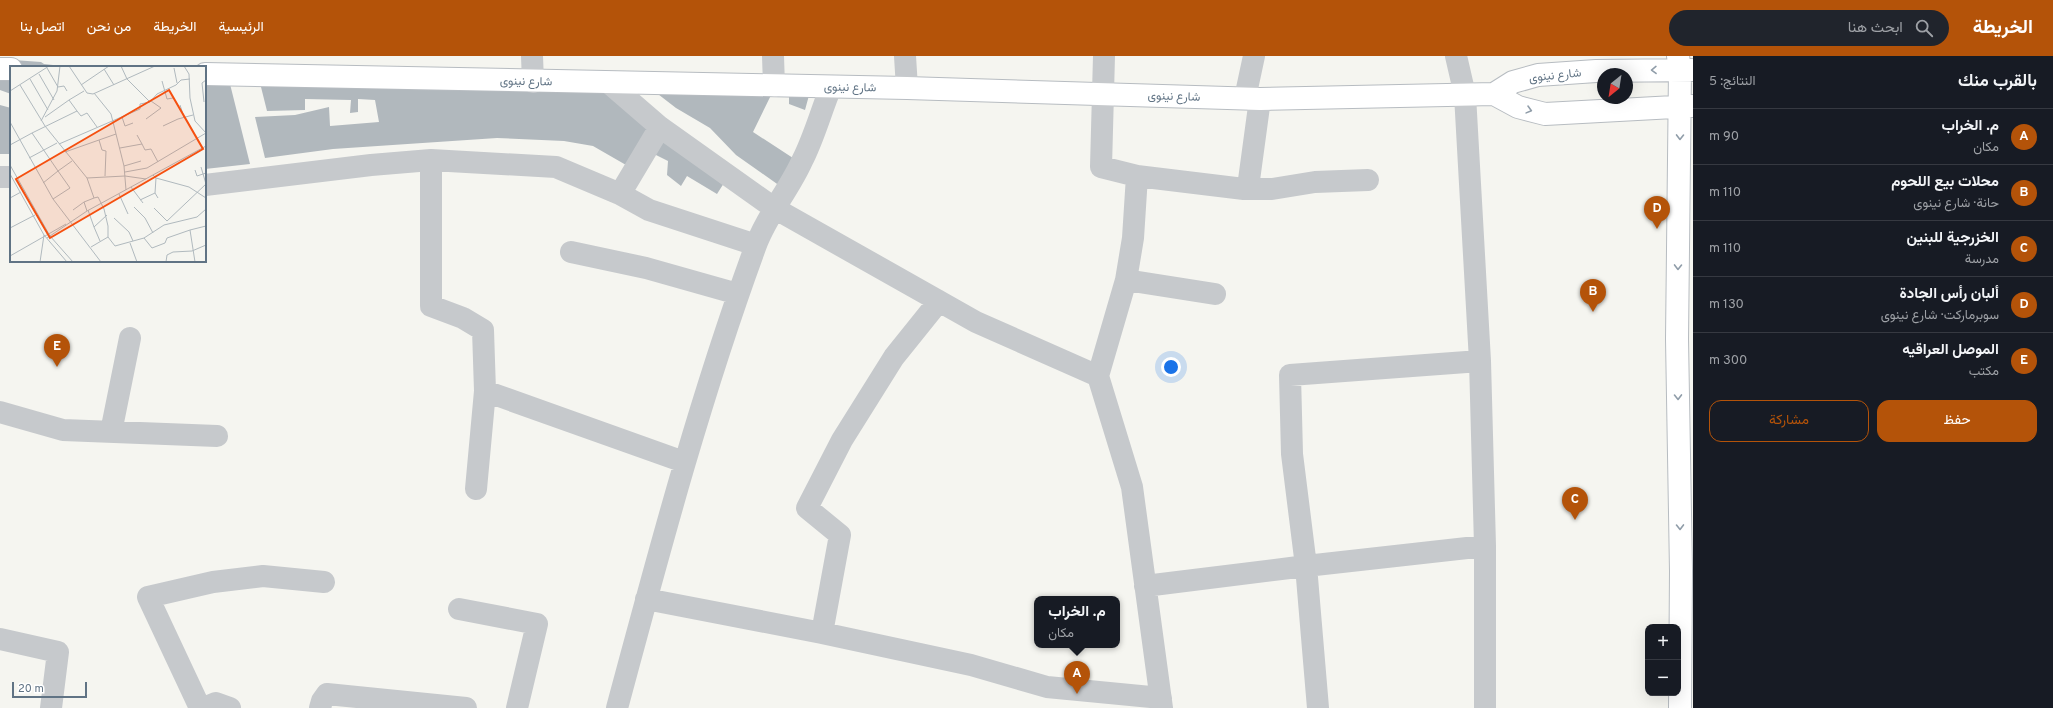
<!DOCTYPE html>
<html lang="ar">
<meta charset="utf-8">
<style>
:root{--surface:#171b24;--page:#20242c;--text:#f1f3f6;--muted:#9ea1a6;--line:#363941;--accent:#b45309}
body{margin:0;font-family:Overpass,Vazirmatn,sans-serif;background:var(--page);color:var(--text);direction:rtl}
.controls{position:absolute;right:12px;bottom:12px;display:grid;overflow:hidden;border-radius:8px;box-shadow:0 4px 16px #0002}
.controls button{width:36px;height:36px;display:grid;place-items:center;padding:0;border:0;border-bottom:1px solid var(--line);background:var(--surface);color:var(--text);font:20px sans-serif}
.compass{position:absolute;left:1597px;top:12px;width:36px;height:36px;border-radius:50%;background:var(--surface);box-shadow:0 4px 16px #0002;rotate:210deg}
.scale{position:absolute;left:12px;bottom:10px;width:75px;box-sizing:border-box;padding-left:4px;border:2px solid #607384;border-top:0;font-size:11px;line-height:14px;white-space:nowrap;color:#607384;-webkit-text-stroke:3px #fff;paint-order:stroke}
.you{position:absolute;left:1171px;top:311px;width:14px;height:14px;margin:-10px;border:3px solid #fff;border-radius:50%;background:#1a73e8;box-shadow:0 0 0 6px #1a73e833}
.badge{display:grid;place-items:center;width:26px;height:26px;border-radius:50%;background:var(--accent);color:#fff;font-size:13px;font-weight:700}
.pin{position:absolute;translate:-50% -33px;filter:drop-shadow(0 1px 2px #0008)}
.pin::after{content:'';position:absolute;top:21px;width:14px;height:12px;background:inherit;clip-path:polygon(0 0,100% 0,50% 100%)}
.popup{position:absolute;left:1034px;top:540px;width:86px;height:52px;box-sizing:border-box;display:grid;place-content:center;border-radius:8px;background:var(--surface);filter:drop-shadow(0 1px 3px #0005);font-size:13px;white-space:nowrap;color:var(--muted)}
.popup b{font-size:15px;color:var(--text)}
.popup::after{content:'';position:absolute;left:50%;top:100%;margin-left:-8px;border:8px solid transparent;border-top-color:var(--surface)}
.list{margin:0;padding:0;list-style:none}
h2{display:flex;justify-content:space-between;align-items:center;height:52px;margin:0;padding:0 16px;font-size:17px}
h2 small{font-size:13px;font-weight:400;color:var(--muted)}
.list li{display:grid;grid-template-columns:26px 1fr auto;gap:12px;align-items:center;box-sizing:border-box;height:56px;padding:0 16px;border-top:1px solid var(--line)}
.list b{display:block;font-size:15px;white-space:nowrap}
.list p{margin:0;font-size:13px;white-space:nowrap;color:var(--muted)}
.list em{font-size:13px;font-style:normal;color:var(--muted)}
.actions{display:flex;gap:8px;padding:12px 16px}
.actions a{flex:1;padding:9px 0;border:1px solid var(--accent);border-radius:12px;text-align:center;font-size:14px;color:var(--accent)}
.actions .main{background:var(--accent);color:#fff}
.icon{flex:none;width:22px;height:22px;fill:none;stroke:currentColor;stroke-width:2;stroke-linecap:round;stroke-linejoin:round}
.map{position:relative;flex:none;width:1693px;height:652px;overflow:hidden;direction:ltr}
header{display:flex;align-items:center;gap:24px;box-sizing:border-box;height:56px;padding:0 20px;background:var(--accent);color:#fff}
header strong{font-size:19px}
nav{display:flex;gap:22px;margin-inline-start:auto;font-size:14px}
.search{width:280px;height:36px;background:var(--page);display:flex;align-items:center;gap:10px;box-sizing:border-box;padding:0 14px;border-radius:22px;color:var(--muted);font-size:15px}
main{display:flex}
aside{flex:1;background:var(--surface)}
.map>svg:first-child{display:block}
</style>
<header>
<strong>الخريطة</strong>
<div class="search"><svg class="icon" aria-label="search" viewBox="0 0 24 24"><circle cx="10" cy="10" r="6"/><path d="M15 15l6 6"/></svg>ابحث هنا</div>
<nav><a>الرئيسية</a><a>الخريطة</a><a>من نحن</a><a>اتصل بنا</a></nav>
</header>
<main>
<aside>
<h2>بالقرب منك<small>النتائج: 5</small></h2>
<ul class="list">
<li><span class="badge">A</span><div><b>م. الخراب</b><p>مكان</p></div><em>90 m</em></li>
<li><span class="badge">B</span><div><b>محلات بيع اللحوم</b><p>حانة · شارع نينوى</p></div><em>110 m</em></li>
<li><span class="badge">C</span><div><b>الخزرجية للبنين</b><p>مدرسة</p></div><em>110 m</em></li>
<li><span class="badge">D</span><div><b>ألبان رأس الجادة</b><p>سوبرماركت · شارع نينوى</p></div><em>130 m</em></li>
<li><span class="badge">E</span><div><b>الموصل العراقيه</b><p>مكتب</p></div><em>300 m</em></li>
</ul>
<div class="actions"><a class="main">حفظ</a><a>مشاركة</a></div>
</aside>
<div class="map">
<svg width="1693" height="652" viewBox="0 0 1693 652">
<rect width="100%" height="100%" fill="#f5f5f0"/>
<path fill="#b1b8bd" d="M0,3L41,6L44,8L71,11H11V38L0,34Z
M256,11L577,26L661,61L626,109L593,90L564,85L497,82L333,93L265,102L255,61L295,59L329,51L330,70L379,66L375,44L358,43V56L350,57L351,44L305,43V54L267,55Z
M226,12L250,108L205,113V14Z
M632,18L775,31L753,76L796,104L780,130L736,99L710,72L676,52Z
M789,30L811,32L805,54L789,48Z
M0,49L11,52V98H0Z
M663,75L731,116L717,138L687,120L681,130L667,119L668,105L650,96Z"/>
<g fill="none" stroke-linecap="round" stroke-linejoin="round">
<defs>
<path id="secondary" d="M1678,0L1680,14L1677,283L1681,515L1680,652
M0,13H11
M205,18L907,32L1260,43L1494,38L1518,51L1545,58L1693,50
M1494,38L1513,26L1538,19L1596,15L1693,14"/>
</defs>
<use href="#secondary" stroke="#b7bcc1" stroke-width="24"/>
<path stroke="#c6c9cc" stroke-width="22" d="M532,0L533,26
M773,0L774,30
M905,0L907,32
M1456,0L1465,39L1480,305L1485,490V652
M609,27L660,71L774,152L976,266L1098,320L1132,431L1162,652
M1245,42L1254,0
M431,104V250L463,262L483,274L485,335
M1137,120L1244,133L1249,124L1260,43
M0,121H11
M205,129L371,109L431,104L556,111L620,138L649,154L756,189
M1244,133H1272L1315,126L1368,124
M620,138L660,71
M571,196L646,212L738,238
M1126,224L1215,238
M1098,320L1126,224L1133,182L1137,120L1101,111L1104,0
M0,356L63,374L217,380
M111,376L130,282
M476,433L485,335L684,406
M1145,530L1306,510L1292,398L1290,319L1480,305
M646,543L822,577L840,479L807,452L842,384L894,301L939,245
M459,553L537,568L517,652
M822,577L971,609L1047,631L1161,642
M0,583L58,596L51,652
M200,652L148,541L213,526L263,520L324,526
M204,652L216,647L230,652
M320,652L322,645L327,638L466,652
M617,652C659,496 700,341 756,189C767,159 789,134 802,105C814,82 821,55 831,31
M1318,652L1306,510L1485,490"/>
<use href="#secondary" stroke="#fff" stroke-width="22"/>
</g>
<defs><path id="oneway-chevron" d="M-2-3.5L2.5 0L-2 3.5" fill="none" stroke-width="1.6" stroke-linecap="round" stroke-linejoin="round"/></defs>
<g stroke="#909da9">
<use href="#oneway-chevron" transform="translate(1654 14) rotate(179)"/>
<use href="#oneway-chevron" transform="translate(1529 54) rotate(15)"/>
<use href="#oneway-chevron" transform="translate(1680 81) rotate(91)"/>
<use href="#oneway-chevron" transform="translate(1678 211) rotate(91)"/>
<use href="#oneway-chevron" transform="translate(1678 341) rotate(89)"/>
<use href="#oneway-chevron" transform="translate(1680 471) rotate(89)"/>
</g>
<g text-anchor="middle" stroke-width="4" stroke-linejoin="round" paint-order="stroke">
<g font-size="12" fill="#607384" stroke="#fff">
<text transform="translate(1555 19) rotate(-6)" y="4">شارع نينوى</text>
<text transform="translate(526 25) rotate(1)" y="4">شارع نينوى</text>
<text transform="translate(850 31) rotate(1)" y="4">شارع نينوى</text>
<text transform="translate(1174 40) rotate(2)" y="4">شارع نينوى</text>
</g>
</g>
<g transform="translate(10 10)">
<rect width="196" height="196" fill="#f5f5f0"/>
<path fill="none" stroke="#b0b9be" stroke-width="1" d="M59,0L77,27L83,28L145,0M111,0L117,13L140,36M174,0L179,8L180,32L185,55L196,67M37,2L48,21L54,20L57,25M164,2L167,17M94,3L104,19M29,8L44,34M20,13L38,44M152,15L157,33L163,32M10,19L35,60L77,112L115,110L136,113M71,19L99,0M0,25L39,0M84,27L101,48L114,100L116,124M194,36L192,17L196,14M170,39L174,51M67,45L71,50L77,47L87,61M35,51L59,34M112,51L115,60L123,57M136,53L151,42L141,35M31,55L47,25L50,0M0,56L43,133L91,196M153,60L168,53L183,49M22,67L67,45L59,34L74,25M49,78L130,43V38L140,36L147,28L166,19L171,14L180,13M132,78L135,84L141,83L148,96M0,79L22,67L48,105L33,117M110,82L132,78L127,69M55,86L89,74M19,92L47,77M0,99L40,170L63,196M114,100L131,95M191,101L196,118M185,104L187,110L196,107M115,106L137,102L196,67M0,108L34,169L57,196M143,109L146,112L179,121L196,132M95,110L96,85L92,84L89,74L106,68M77,112L84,132L88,131L94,143L98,160V171L81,181M146,112L145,127L148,132M121,121L133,137M109,128L118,148M0,132L11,126M43,133L60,122L48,105L62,95M130,134L145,127M124,141L135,152L143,167M144,142L157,155L196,118M63,144L74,136M78,144L84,161L97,149M77,145L74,136L84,132M104,152L119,166L123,175M84,161L90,175M0,162L25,149M180,164L196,160M98,171L105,180L134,172L142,182L155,177L157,172L180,164L185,196M37,172L77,145L196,80M134,172L154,159L187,151L196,143M120,177L127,196M0,190L56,158M30,196L34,169M130,196H149M156,196L157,189L163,186L182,185L196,179"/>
<path fill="#f55010" fill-opacity="0.15" stroke="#f55010" stroke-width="2" d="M159,24L193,83L40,172L6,113Z"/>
<rect width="196" height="196" fill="none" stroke="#607384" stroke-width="2"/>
</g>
</svg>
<div class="controls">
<button>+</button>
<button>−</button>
</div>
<svg class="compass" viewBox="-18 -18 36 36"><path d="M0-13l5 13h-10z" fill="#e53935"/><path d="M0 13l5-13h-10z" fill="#9ea1a6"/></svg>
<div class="scale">20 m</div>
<div class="you"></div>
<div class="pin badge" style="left:1077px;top:638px">A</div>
<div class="popup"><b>م. الخراب</b>مكان</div>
<div class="pin badge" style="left:1593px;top:256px">B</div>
<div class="pin badge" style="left:1575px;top:464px">C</div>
<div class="pin badge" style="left:1657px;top:173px">D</div>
<div class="pin badge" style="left:57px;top:311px">E</div>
</div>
</main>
